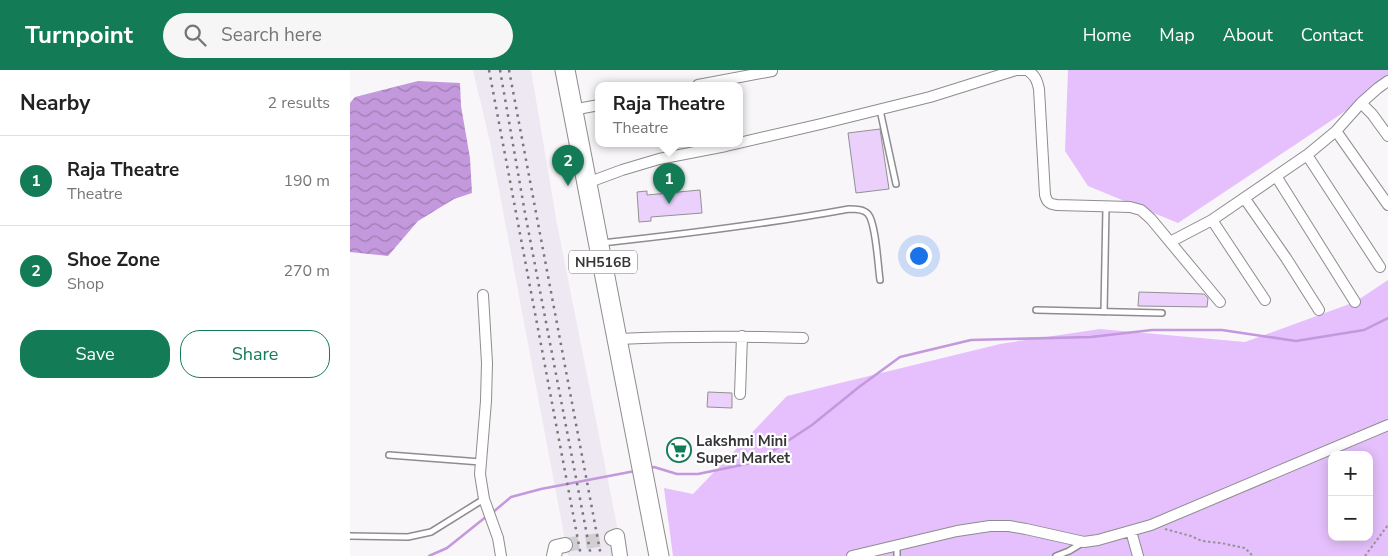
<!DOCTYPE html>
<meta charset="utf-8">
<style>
:root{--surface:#fff;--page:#f6f6f6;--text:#222;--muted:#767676;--line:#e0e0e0;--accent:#137c57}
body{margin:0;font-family:"Nunito Sans",sans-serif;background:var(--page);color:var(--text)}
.controls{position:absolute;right:15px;bottom:15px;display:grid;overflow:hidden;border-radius:10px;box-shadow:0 2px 12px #0003}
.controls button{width:45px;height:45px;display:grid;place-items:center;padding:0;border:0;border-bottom:1px solid var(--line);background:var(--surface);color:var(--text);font:25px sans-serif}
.you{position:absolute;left:568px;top:185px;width:18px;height:18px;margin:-12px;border:4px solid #fff;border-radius:50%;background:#1a73e8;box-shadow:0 0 0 8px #1a73e833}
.badge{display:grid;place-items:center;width:32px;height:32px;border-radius:50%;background:var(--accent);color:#fff;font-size:16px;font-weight:700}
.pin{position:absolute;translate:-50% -41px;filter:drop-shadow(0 1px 2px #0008)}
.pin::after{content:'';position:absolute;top:26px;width:18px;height:15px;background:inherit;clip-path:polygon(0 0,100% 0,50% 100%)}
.popup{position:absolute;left:245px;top:12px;width:148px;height:65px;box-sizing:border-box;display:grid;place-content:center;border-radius:10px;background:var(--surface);filter:drop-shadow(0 1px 4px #0005);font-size:16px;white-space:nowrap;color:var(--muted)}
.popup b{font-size:19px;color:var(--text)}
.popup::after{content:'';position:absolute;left:50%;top:100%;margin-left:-10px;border:10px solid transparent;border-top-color:var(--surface)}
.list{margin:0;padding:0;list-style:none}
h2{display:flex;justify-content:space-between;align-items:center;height:65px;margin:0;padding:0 20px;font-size:21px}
h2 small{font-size:16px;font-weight:400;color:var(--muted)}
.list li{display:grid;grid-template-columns:32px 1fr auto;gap:15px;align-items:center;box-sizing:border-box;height:90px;padding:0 20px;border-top:1px solid var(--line)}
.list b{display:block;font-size:19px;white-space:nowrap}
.list p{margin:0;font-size:16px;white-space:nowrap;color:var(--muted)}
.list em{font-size:16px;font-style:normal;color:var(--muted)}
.actions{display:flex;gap:10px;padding:15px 20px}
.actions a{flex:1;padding:11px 0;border:1px solid var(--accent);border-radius:20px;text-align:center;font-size:18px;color:var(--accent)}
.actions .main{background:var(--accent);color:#fff}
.icon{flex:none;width:28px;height:28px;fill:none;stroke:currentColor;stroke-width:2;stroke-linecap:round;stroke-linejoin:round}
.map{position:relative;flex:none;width:1038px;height:486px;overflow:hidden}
header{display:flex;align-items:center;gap:30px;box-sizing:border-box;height:70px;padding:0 25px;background:var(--accent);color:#fff}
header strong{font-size:24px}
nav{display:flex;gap:28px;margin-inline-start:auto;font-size:18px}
.search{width:350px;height:45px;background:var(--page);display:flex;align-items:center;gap:12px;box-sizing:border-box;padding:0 18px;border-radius:28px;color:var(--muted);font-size:19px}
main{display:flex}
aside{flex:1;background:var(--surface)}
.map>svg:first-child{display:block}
</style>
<header>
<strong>Turnpoint</strong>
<div class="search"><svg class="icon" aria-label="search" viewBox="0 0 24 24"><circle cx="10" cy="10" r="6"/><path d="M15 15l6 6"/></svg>Search here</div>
<nav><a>Home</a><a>Map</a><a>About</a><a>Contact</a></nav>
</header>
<main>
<aside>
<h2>Nearby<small>2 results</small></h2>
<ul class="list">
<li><span class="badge">1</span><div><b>Raja Theatre</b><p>Theatre</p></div><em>190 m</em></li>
<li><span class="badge">2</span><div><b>Shoe Zone</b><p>Shop</p></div><em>270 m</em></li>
</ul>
<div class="actions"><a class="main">Save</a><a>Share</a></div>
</aside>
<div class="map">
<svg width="1038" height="486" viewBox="0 0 1038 486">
<defs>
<pattern id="water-waves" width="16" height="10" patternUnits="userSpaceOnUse" patternTransform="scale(1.25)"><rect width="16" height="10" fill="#c398dc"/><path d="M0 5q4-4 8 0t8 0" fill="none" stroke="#9f7db3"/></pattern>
</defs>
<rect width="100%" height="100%" fill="#f8f6f9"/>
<path fill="#eee8f2" d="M123,0H181L207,154L273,486H218L140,72Z"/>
<path fill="#e5c0fc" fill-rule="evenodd" d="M718,0H1038V9L1021,24L828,153L738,116L715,81Z
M1038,210V486H323L314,418L343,424L437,326L650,274L750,259L895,272L1005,232ZM982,385H1019V467H982Z"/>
<path fill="url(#water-waves)" d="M68,11L110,13L111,36L120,88L122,123L104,129L68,151L38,186L0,182V33L5,27Z"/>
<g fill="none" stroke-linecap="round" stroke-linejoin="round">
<path stroke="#c398dc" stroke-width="2.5" d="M298,398L304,397L327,404H348L406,392L462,355L509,317L550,287L621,270L741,267L802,260H872L946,271L1014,260L1038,248
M142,443L161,427L191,419L285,401
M79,486L97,478L137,446"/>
</g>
<path fill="#ead0fb" stroke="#939194" d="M530,59L539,119L506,123L498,63Z
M350,120L352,143L301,147V151L289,152L287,122L297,121V125Z
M789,222L854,224L858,228L857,237L788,236Z
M358,322L382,323V338L357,337Z"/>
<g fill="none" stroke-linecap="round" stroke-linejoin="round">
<path stroke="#d1cfd2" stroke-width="14" stroke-dasharray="14 7" stroke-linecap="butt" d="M215,475L262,468"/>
<defs>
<path id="lane" d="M530,40L546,114
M252,173C335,164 417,154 499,139C505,139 514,139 518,144C526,153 528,197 530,210
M686,240L812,243
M754,242L756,137
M39,385L131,392
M0,466L58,467L81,462L134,429
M547,476V486
M706,486L719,481L732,473"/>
<path id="street" d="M677,0C685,5 687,10 689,19L695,125C697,132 699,134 707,135L780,137L791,140L801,149L870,232
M348,15L422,1
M1011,33L1022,44L1038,66
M222,40L249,35
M986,61L1038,135
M957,85L1030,197
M926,106L1005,232
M237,113L272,100L309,89L376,76L471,54L580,27L666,0H677
M895,129L936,188L969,240
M862,150L915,230
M820,172L862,150L957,85L986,61L1011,33L1028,18L1038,11
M133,225L137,293L136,331L130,404L134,429L148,468L151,486
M268,269C330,266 391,266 453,268
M390,324L392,266
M781,461L788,486
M502,486L607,461L640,456H659L676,459L734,472L748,470L801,455L1038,355"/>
<path id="secondary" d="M262,468L267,466L270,486
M204,486L206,477L215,475"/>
<path id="highway" d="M215,0L309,486"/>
</defs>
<use href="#lane" stroke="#8e8c8f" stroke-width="8"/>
<use href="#street" stroke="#8e8c8f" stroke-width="12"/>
<use href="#secondary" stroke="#8e8c8f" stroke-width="16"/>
<use href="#highway" stroke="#8e8c8f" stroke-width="21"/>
<path stroke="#949395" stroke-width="2" stroke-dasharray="2.5 2.5" stroke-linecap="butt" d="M815,459L841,466L852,471L871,473L895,478L903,486
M1015,486L1038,455"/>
<use href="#lane" stroke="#fff" stroke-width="5"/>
<use href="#street" stroke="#fff" stroke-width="10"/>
<use href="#secondary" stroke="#fff" stroke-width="14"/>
<use href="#highway" stroke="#fff" stroke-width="19"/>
<path stroke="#79777a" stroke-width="2.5" stroke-dasharray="2.5 5" stroke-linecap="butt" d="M139,0L231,486
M150,0L175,143L241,486
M159,0L251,486"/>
</g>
<defs>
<symbol id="supermarket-ring" viewBox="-11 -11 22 22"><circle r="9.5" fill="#fff" stroke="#137c57" stroke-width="1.5"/><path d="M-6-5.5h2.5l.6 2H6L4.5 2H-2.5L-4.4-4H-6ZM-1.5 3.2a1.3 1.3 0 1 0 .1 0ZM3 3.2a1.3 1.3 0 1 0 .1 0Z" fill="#137c57"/></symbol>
</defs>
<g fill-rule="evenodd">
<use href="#supermarket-ring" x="315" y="366" width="28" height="28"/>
</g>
<g text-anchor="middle" stroke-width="4.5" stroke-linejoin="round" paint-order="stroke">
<rect fill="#fff" stroke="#727273" stroke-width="1" x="219" y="180.5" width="68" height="23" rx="4"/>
<g font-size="14" font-weight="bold" fill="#363537">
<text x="253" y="197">NH516B</text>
</g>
<g font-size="15" font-weight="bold" fill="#363537" stroke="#fff" text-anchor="start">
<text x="346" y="376">Lakshmi Mini<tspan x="346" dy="17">Super Market</tspan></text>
</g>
</g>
</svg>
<div class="controls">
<button>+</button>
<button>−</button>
</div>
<div class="you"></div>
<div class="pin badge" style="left:319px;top:134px">1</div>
<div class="popup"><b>Raja Theatre</b>Theatre</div>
<div class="pin badge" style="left:218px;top:116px">2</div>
</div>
</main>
